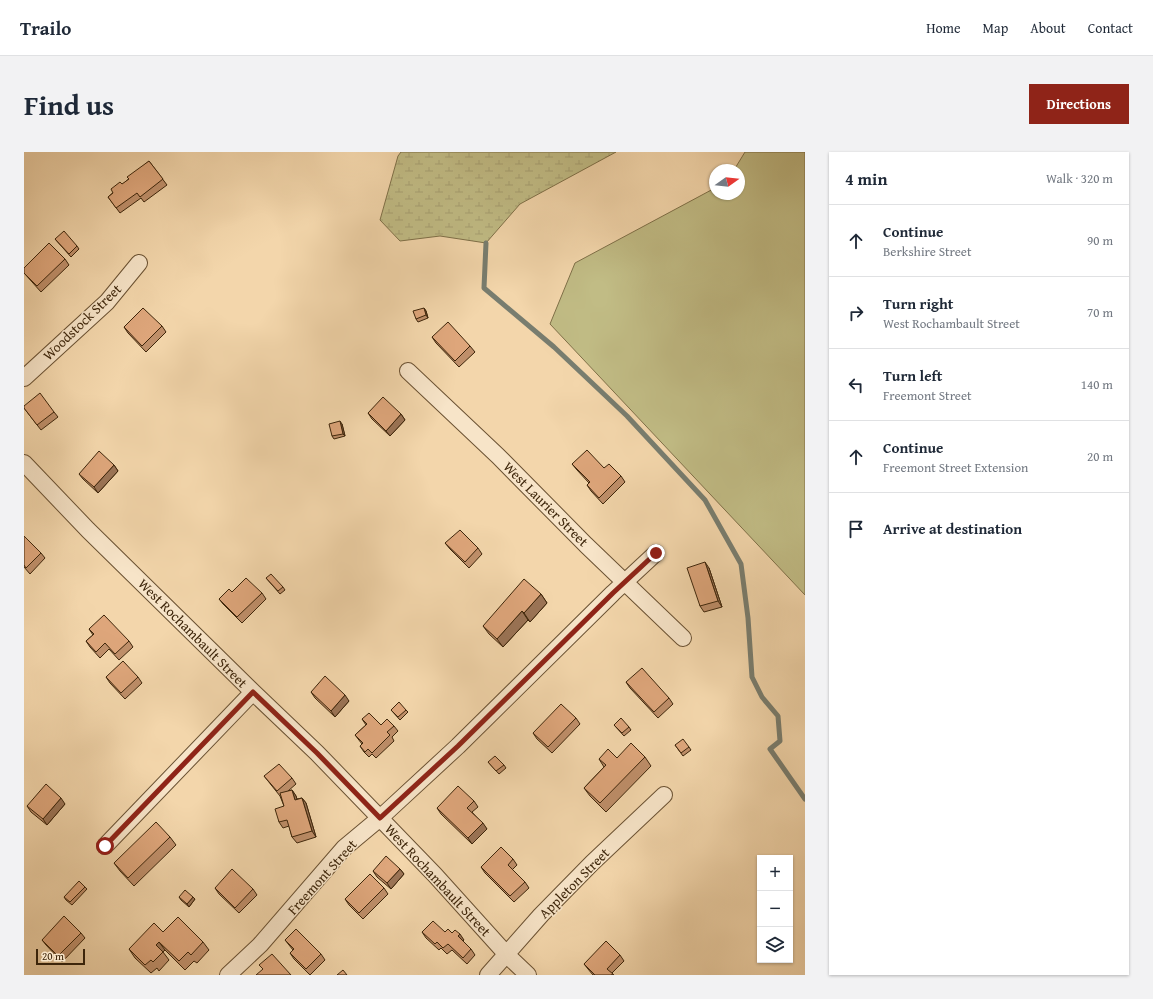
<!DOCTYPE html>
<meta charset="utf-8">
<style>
:root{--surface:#fff;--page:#f2f2f3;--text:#1f2937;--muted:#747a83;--line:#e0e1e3;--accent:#8f2418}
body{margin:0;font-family:"Gentium Book Plus",serif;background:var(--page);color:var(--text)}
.controls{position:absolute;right:12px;bottom:12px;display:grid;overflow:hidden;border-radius:0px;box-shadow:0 1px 3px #0004}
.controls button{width:36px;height:36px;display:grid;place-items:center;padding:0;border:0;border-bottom:1px solid var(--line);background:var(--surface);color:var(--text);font:20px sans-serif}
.compass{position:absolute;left:685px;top:12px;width:36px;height:36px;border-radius:50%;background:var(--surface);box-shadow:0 1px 3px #0004;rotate:75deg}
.scale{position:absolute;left:12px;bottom:10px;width:49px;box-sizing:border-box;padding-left:4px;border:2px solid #3d250a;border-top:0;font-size:11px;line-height:14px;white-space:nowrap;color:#3d250a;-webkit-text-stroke:3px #f7e4c8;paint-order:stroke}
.stop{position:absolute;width:12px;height:12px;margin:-9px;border:3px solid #8f2418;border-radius:50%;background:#fff}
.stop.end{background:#8f2418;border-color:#fff;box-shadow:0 1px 4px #0008}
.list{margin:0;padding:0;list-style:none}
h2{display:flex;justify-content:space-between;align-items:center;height:52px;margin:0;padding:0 16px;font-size:17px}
h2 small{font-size:13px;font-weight:400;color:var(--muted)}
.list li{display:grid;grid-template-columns:26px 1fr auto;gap:12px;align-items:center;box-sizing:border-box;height:72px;padding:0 16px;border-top:1px solid var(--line)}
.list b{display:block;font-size:15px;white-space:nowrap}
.list p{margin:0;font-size:13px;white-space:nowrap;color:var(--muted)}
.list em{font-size:13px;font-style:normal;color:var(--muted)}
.icon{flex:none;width:22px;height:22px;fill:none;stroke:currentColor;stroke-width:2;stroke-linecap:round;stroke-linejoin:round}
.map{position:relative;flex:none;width:781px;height:823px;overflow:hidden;border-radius:0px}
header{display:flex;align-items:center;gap:24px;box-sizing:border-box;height:56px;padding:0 20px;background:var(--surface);border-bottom:1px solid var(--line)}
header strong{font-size:19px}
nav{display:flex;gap:22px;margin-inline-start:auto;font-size:14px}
.intro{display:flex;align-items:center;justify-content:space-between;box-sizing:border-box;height:96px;padding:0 24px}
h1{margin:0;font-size:28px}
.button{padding:10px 18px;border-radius:0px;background:var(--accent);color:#fff;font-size:14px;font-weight:700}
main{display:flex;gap:24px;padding:0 24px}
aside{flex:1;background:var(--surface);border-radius:0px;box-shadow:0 1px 3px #0004}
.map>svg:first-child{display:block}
</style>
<header>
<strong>Trailo</strong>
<nav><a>Home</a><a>Map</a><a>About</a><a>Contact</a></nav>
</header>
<div class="intro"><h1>Find us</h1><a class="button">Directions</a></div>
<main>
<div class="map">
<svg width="781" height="823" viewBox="0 0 781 823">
<defs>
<pattern id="wetland-marsh" width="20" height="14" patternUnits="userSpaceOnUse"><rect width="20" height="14" fill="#c1bc85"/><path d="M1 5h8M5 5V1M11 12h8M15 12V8" fill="none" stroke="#a7a172"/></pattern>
</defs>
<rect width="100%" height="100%" fill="#f3d6ab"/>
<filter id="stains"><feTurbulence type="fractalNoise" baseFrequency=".005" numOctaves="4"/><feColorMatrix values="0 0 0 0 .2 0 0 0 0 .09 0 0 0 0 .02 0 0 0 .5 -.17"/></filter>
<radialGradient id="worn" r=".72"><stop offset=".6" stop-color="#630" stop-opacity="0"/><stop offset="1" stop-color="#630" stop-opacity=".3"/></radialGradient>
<path fill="#c1bc85" stroke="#7f7048" d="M721,0H781V443L526,172L551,111L691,36V42H715V18H710Z"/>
<path fill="url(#wetland-marsh)" stroke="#7f7048" d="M377,0H592L496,52L462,91L416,84L376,89L356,68L374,4Z"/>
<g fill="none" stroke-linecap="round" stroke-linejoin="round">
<path stroke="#787d6f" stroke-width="5" d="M462,91L460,136L530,195L603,264L681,348L717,412L724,466L728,525L738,545L754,564L756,589L746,597L781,647"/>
<defs>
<path id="minor" d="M384,219L474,304L562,393L659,486
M0,226L83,150L115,111
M0,311L64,378L229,540L293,601L411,723L484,804L504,823
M81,694L229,540
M204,823L236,793L320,696L356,666L434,594L589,441L632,401
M464,823L517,763L568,711L640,643"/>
</defs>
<use href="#minor" stroke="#6a5132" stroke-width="18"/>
<use href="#minor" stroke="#f7e4c8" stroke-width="16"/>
</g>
<path fill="#bf8f6a" stroke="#3d250a" d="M125,9L143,33L120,50L117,46L96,61L84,45Z
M31,87L53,94L55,97L47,105Z
M41,107L45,113L17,140L0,121V116Z
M400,156L402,159L404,166L394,170L392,167Z
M138,174L142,180L122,200L104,181L100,175Z
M408,185L446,194L451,200L435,215L412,191Z
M0,256L30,260L34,265L17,278Z
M344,261L377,262L381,268L366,284L348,267Z
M318,272L321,284L310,287L308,284Z
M548,312L580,316L597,324L601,330L579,352L567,339L563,333L565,331L553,318Z
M90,313L94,319L74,341L59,327L55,322Z
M0,384L17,401L21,406L6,422L0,415Z
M421,391L454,396L458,402L445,416L426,397Z
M685,416L698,455L680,460L676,454Z
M242,426L259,435L261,438L256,442Z
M208,440L238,441L242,447L218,471L199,452L195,447Z
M517,442L523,451L506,470L504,468L479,495L465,482L459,474Z
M65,477L105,489L109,495L95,508L85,497L76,506L66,495L62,489L69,483Z
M82,525H114L118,531L101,547L86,531Z
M602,530L645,546L649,552L634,566L606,536Z
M287,540L325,549L311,565L291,546Z
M367,558H382L384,560L376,568Z
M552,566L556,572L528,601L513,587L509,581Z
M338,567L357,573L370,574L374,579L368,585L370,589L352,606L348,602L345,605L340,600L336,594L338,592L331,583L342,573Z
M590,573L605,575L607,578L600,584Z
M651,593L665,595L667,598L659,604Z
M621,605L627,614L582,660L566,644L560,636L580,615L575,607Z
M464,610L480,613L482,616L475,622Z
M240,624L268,626L272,632L264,639L268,638L272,644L273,647L278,646L282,651L292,685L273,691L268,685L265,674L259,676L255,670L260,654L256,644Z
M450,649L454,655L448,660L463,677L448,692L417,662L413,656Z
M41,652L23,673L7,660L3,654Z
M146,685L152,693L110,734L96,719L90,711Z
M489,707L493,713L488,718L501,730L505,736L490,750L461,721L457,715Z
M376,717L380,722L367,737L353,725L349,719Z
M61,735L63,737L48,753L42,748L40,745Z
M191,736L229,737L233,743L215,761L195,742Z
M360,736L364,742L339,767L325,753L321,747Z
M155,745H169L171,747L165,755L157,748Z
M139,780L179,790L185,798L173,811L170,809L161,818L141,798L139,800L145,808L135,819L133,816L127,821L111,806L105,797Z
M398,780L428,781L440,788L439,789L447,797L451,803L443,812L428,798L423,802L417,796L415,798L402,786Z
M57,781L61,786L38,810L22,793L18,788Z
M261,788L297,802L301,808L286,823L270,807L266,801L269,798Z
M596,803L600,809L588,821L590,823H569L564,817L560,812Z"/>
<path fill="#9b7456" stroke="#3d250a" d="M400,156L402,159L404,166L402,163Z
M377,262L381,268L366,284L362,279Z
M316,269L318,272L321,284L319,282Z
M90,313L94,319L74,341L70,335Z
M681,410L685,416L698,455L694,449Z
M517,442L523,451L506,470L500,461Z
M498,459L504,468L479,495L473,487Z
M321,543L325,549L311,565L307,559Z
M268,638L272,644L275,654L271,648Z
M37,646L41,652L23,673L19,667Z
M278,646L282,651L292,685L288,679Z
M459,671L463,677L448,692L444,686Z
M376,717L380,722L367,737L363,731Z
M169,745L171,747L165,755L163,752Z
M436,782L440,788L438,790L434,784Z
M135,790L141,798L138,801L132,793Z"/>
<path fill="#dea67b" stroke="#3d250a" d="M125,9L139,27L116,45L113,41L92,56L84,45L89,41L87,37L96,30L98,32L105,27L103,25Z
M40,79L53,94L45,102L31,87Z
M25,91L41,107L13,134L0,121V116Z
M119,156L138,174L118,194L100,175Z
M400,156L402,163L392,167L389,159Z
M424,170L446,194L431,209L408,185Z
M16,241L30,260L13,273L0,256V254Z
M359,245L377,262L362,279L344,261Z
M316,269L319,282L308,284L305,272Z
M563,298L580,316L585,312L597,324L575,346L563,333L566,330L548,312Z
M75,299L90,313L70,335L55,322Z
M436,378L454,396L441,410L421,391Z
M0,384L17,401L2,416L0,413Z
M681,410L694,449L676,454L663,416Z
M247,422L259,435L254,439L242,426Z
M222,426L238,441L213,465L195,447L205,437L208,440Z
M500,427L517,442L500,461L498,459L473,487L459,474Z
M80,463L105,489L91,502L81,491L72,500L62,489L70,482L65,477Z
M99,509L114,525L97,541L82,525Z
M618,516L645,546L630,560L602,530Z
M301,524L321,543L307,559L287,540Z
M375,550L382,558L374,565L367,558Z
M537,552L552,566L524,595L509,581Z
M345,561L357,573L363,567L370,574L363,580L366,583L348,601L344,597L341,600L336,594L339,591L331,583L343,572L338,567Z
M597,566L605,575L598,581L590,573Z
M659,587L665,595L657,601L651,593Z
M607,591L621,605L576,651L560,636L582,613L575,607L584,597L593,606Z
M471,604L480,613L472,619L464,610Z
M255,612L268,626L253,639L240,624Z
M22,632L37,646L19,667L3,654Z
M434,634L450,649L443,656L459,671L444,686L413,656Z
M268,638L271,648L278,646L288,679L268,685L263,668L255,670L251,657L260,654L256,641Z
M132,670L146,685L104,726L90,711Z
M477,695L489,707L484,713L501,730L486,744L457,715Z
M362,704L376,717L363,731L349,719Z
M208,717L229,737L211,756L191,736Z
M346,722L360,736L335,761L321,747Z
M55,729L61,735L46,750L40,745Z
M161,738L169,745L163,752L155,745Z
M40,764L57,781L34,804L18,788Z
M154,765L179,790L167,803L164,800L155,809L135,790L132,793L139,800L129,810L127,808L121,813L105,797L130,771L139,780Z
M409,769L421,780L424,777L428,781L431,778L436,782L434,784L447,797L439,806L424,792L419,796L413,790L411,792L398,780Z
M272,777L297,802L282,817L266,801L270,797L261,788Z
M582,789L596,803L583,817L589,822L587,823H571L560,812Z
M248,802L267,823H232L239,817L235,813Z
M319,818L323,823H313Z"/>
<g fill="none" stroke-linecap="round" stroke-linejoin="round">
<path stroke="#8f2418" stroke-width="5" d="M81,694L229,540L293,601L356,666L434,594L589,441L632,401"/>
</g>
<g text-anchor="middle" stroke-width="3" stroke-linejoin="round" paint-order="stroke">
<g font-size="14" fill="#3d250a" stroke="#f7e4c8">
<text transform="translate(58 170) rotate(-44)" y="5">Woodstock Street</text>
<text transform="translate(522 352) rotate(45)" y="5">West Laurier Street</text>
<text transform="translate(169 481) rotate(45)" y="5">West Rochambault Street</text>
<text transform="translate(298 725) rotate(-48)" y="5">Freemont Street</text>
<text transform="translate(414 728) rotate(47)" y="5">West Rochambault Street</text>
<text transform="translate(550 731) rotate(-45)" y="5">Appleton Street</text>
</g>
</g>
<rect width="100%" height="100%" filter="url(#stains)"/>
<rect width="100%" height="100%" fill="url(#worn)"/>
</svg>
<div class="controls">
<button>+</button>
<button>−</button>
<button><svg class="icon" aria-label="layers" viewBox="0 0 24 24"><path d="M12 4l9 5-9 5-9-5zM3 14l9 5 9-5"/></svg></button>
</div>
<svg class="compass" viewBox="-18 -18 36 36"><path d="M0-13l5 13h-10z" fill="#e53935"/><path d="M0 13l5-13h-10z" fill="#747a83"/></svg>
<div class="scale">20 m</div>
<div class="stop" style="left:81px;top:694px"></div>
<div class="stop end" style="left:632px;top:401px"></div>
</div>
<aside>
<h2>4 min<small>Walk · 320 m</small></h2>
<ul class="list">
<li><svg class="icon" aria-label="ahead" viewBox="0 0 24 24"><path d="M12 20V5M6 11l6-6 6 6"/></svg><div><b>Continue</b><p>Berkshire Street</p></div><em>90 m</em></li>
<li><svg class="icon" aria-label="right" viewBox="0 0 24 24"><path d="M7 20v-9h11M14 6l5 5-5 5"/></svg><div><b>Turn right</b><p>West Rochambault Street</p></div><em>70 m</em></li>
<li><svg class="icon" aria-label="left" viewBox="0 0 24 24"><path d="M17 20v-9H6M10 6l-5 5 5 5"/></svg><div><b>Turn left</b><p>Freemont Street</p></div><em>140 m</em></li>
<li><svg class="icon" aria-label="ahead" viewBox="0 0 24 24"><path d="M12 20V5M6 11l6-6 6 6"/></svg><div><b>Continue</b><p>Freemont Street Extension</p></div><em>20 m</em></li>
<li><svg class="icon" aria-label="arrive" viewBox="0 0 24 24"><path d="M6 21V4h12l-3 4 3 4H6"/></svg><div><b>Arrive at destination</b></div></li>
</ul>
</aside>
</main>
